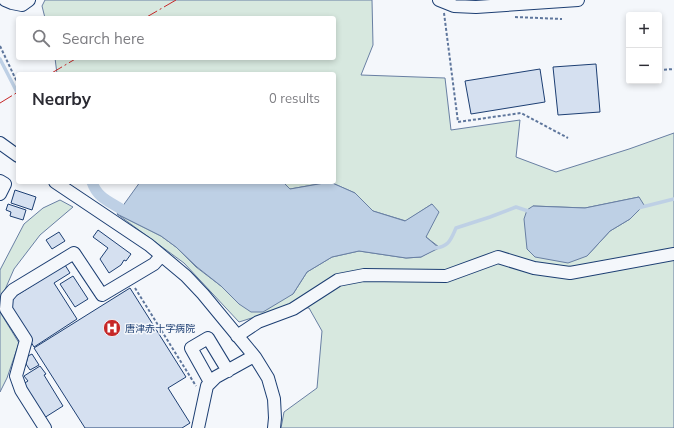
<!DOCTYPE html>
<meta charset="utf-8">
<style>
:root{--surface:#fff;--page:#f7f7f7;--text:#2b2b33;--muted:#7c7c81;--line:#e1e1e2}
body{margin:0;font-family:Mulish,"Noto Sans JP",sans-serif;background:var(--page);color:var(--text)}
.controls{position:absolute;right:12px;top:12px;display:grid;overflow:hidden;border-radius:4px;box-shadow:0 2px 6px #0003}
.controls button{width:36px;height:36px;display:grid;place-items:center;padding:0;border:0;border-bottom:1px solid var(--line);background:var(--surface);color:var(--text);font:20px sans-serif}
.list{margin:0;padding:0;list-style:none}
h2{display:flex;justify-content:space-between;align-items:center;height:52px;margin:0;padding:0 16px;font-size:17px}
h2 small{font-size:13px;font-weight:400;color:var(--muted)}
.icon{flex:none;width:22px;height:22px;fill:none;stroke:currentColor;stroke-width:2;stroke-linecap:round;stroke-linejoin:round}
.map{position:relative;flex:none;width:674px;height:428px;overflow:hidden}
.search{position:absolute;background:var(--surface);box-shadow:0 2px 6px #0003;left:16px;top:16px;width:320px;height:44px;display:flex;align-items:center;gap:10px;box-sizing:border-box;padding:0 14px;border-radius:4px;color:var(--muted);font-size:15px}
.panel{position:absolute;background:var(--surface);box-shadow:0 2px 6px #0003;left:16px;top:72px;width:320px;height:112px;border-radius:4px}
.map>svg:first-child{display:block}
</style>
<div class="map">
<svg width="674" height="428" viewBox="0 0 674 428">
<rect width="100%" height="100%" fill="#f4f7fb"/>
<path fill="#d7e8df" stroke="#687fa3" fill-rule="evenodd" d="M45,0H372L373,45L361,75L445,78L451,130L520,120L516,157L556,172L629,149L674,133V428H281L284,412L317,388L322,331L309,308L290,306L239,322L184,263L117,214L161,236L176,247L196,267L221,286L239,304L293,294L307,272L332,257L359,251L406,258L421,257L439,247L426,237L432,204L406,221L373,211L355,193L330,182L290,189L283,182H334V74H57L55,58H334V18H45L42,6ZM639,197L630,219L610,231L587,256L533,206L585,208Z
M60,200L73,207L40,235L14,269L0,301V270L24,224L43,208Z
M0,312L19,343L7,378L0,392Z"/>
<path fill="#bed0e5" stroke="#687fa3" d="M140,182H283L290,189L330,182L355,193L373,211L405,221L432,204L439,212L426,237L439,248L421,257L406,258L359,251L332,257L307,272L293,294L263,312H251L239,304L221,286L197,267L176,247L161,236L117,214Z
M639,197L644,205L630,219L610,231L587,256L568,263L535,257L527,249L524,219L527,210L533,206L585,208Z"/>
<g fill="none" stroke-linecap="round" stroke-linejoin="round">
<path stroke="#bed0e5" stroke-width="3.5" d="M0,59L18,94
M638,208L674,199
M435,248C449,247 451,239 456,228L490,217L516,207L531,212"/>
<path stroke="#bed0e5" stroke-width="11" d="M92,182C97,197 108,201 121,209"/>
</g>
<path fill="#d5e0f0" stroke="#1d3f73" d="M596,64L600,112L558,115L553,67Z
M540,69L545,102L471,114L465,81Z
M15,190L36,197L32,210L11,203Z
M8,204L26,210L23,220L10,216L11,212L6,210Z
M98,230L131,254L126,261L124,260L121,265L109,273L100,259L108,248L93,237Z
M59,232L65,241L52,249L46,240Z
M65,265L70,273L54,283L77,319L34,347L11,309L10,303L14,297Z
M73,276L88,299L75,307L60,284Z
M130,288L186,377L168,388L190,423L182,428H85L34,348Z
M32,354L39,365L30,370L26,364L28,356Z
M40,366L46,374L44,375L63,406L44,418L23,384L28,381L24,376Z"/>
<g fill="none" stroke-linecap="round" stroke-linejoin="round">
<defs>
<path id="minor" d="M5,0L12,3L22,5L29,0
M439,0L454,6L476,7L578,0
M0,143L18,156
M0,181L5,184L0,194
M55,182L149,245L186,276L203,294L255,357L268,378L274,399L275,418L274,428
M237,336L258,322L293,309L338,280L364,275L446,276L498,257L534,268L570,273L674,254
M210,382L191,348L208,338L228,371
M45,428L21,390L16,376L26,340L6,309L7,297L13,290L74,253L102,295L154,264L161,256
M198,428L207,386L216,377L254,356"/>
</defs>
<use href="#minor" stroke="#1d3f73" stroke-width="14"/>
<path stroke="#5e769c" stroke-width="2" stroke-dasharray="3 2" stroke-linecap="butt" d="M444,13L458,122L521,113L568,138
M515,17L562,19
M0,46L18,84
M659,70L674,69
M135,288L196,386"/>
<use href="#minor" stroke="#f4f7fb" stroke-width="12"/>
<path stroke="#c62828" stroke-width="1" stroke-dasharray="14 3 2 3" stroke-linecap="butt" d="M145,18L176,0
M50,74L77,58
M0,103L18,92"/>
</g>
<defs>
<symbol id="hospital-disc" viewBox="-11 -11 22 22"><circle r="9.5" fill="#c62828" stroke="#f4f7fb"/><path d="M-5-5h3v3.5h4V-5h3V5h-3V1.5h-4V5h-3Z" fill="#fff"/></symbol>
</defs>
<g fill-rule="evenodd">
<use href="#hospital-disc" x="102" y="318" width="20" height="20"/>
</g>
<g text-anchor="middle" stroke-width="3" stroke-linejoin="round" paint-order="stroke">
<g font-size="10" fill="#1d3f73" stroke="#f4f7fb" text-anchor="start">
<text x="125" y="332">唐津赤十字病院</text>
</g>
</g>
</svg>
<div class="controls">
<button>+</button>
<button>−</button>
</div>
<div class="search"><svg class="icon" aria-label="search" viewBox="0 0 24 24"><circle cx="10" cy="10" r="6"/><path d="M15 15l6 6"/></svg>Search here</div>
<section class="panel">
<h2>Nearby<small>0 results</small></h2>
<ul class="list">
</ul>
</section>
</div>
